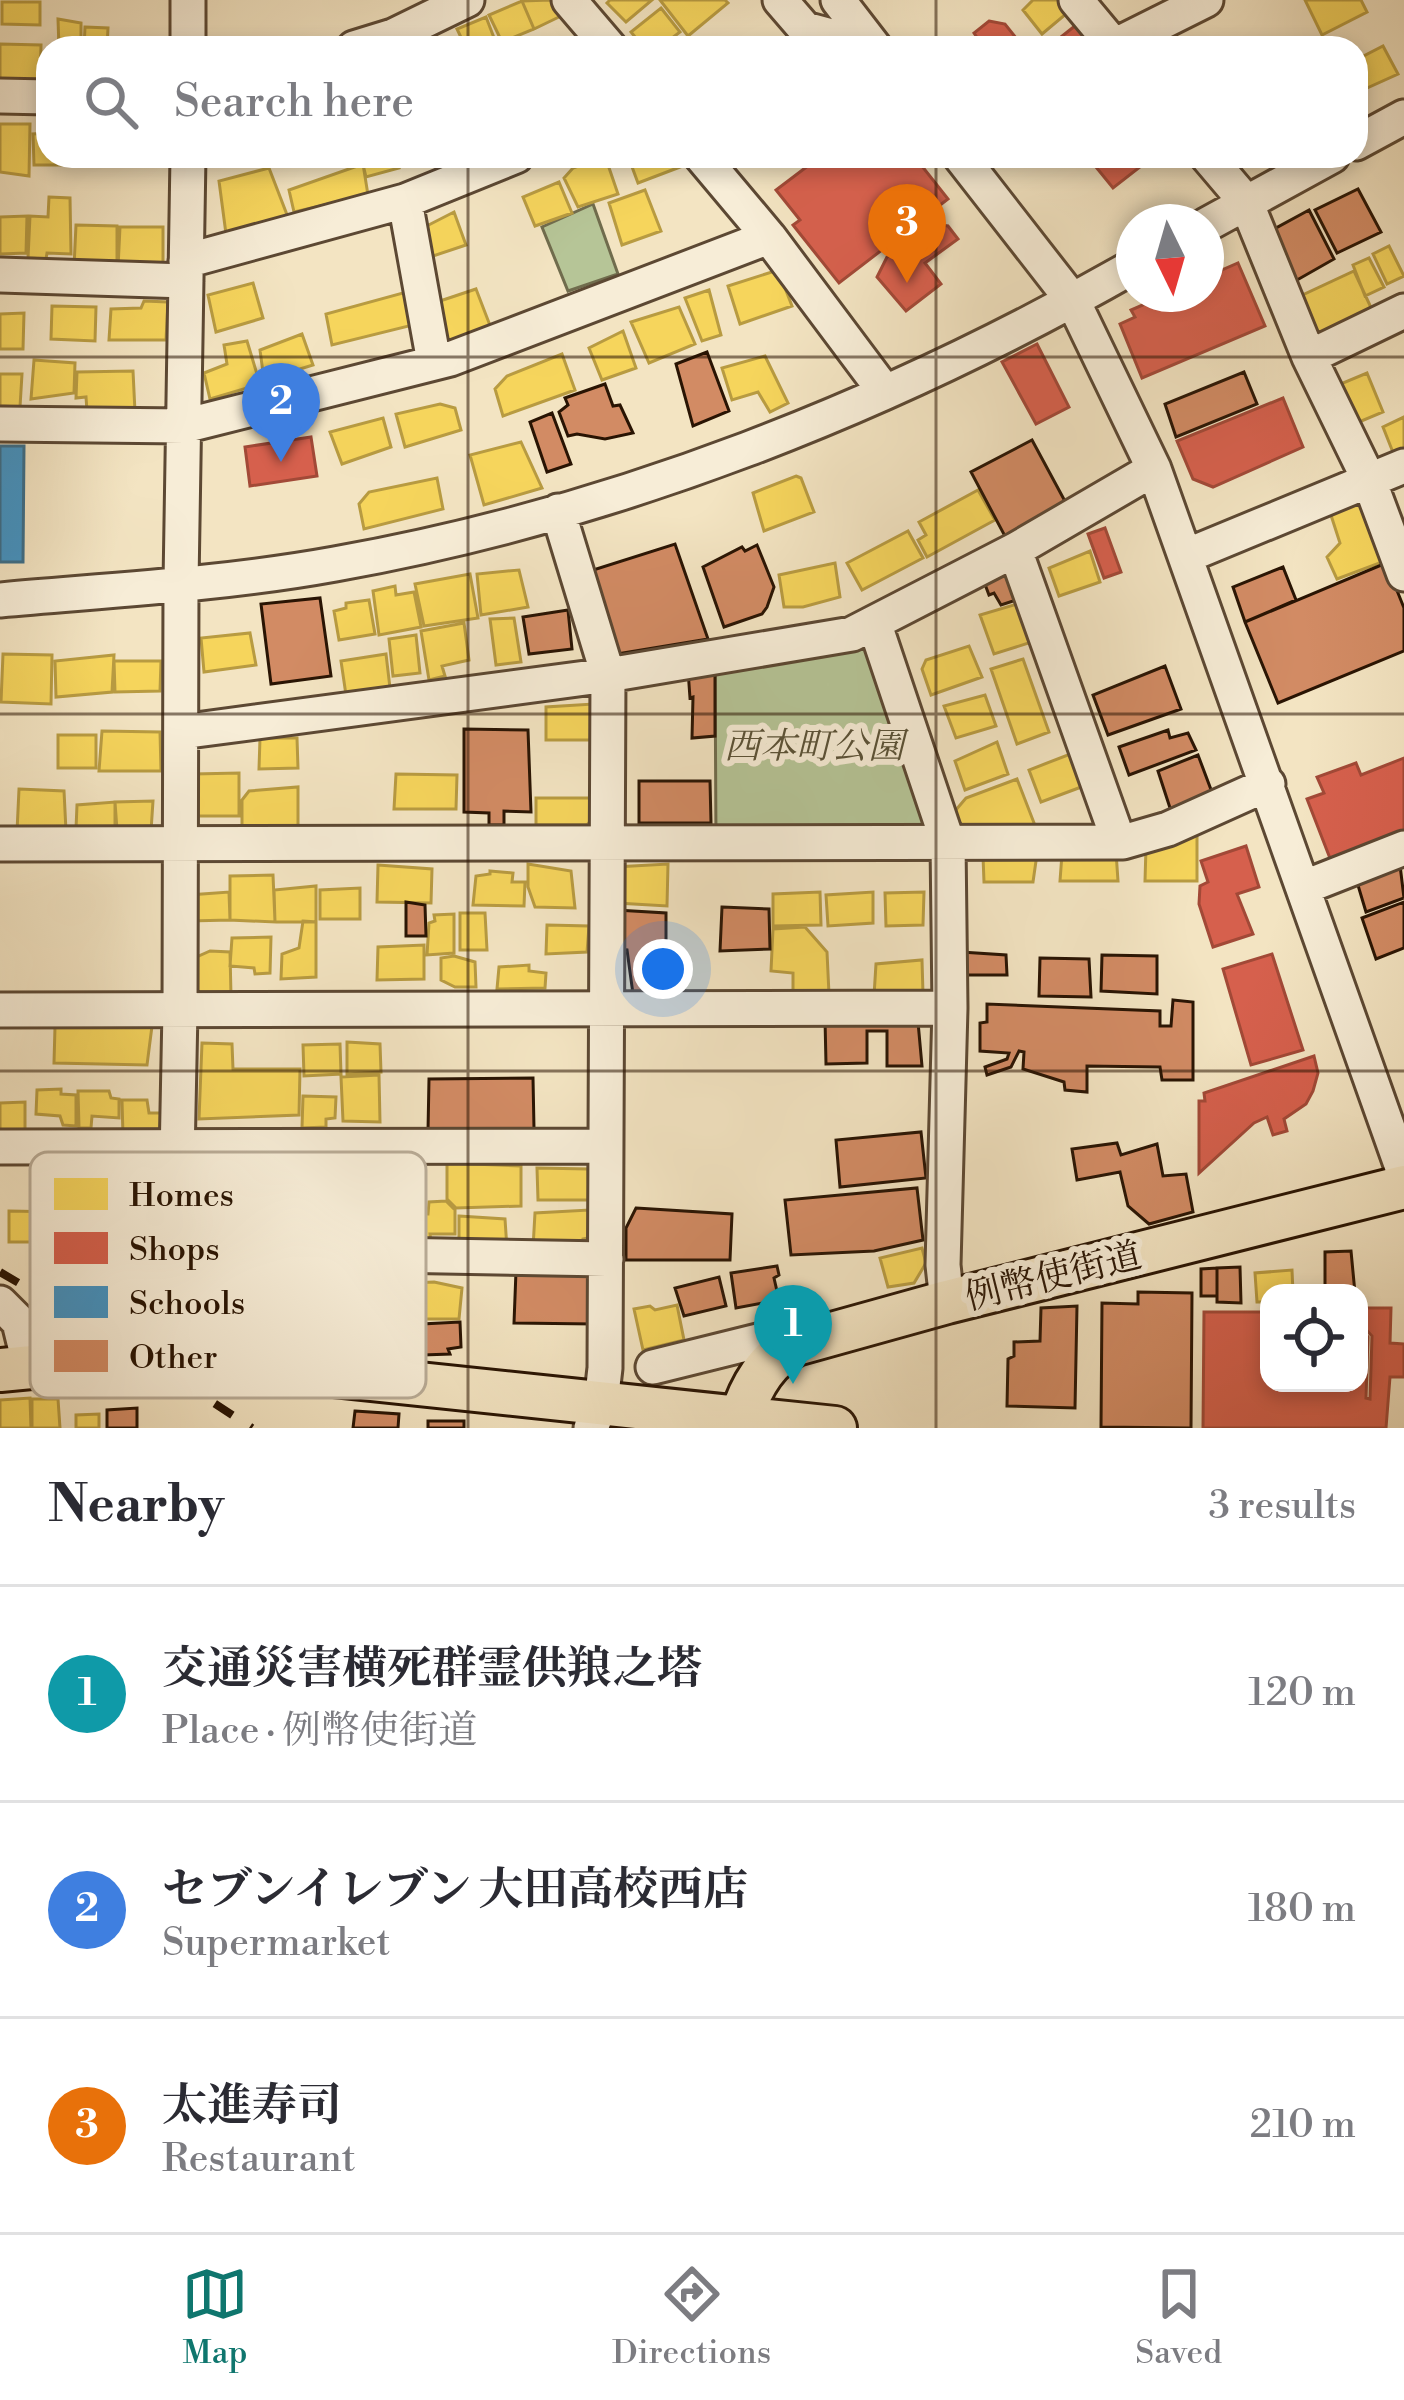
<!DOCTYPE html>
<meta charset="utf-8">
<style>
:root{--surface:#fff;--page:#f7f7f7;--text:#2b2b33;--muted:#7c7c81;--line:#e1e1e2;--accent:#0f766e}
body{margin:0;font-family:"Libre Bodoni","Noto Serif JP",serif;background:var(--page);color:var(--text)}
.controls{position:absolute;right:36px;bottom:36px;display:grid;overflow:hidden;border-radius:24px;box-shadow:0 6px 18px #0003}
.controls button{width:108px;height:108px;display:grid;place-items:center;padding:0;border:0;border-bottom:3px solid var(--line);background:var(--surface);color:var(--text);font:60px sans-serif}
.compass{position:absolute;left:1116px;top:204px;width:108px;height:108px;border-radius:50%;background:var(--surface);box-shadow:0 6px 18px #0003;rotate:175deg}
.you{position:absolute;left:663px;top:969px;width:42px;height:42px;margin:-30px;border:9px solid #fff;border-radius:50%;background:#1a73e8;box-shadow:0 0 0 18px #1a73e833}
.badge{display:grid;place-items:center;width:78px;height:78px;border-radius:50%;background:var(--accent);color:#fff;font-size:39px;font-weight:700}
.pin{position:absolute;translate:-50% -99px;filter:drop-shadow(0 3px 6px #0008)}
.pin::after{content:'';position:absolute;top:63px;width:42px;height:36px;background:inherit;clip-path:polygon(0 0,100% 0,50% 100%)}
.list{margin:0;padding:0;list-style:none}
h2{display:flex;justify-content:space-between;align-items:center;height:156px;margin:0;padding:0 48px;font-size:51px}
h2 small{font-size:39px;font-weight:400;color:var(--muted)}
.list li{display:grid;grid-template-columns:78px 1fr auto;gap:36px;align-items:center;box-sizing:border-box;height:216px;padding:0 48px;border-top:3px solid var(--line)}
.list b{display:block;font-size:45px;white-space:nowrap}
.list p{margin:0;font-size:39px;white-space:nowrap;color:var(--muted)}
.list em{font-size:39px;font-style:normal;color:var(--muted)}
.icon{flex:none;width:66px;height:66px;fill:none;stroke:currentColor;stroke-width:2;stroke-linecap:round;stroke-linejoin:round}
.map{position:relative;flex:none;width:1404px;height:1428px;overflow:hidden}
.search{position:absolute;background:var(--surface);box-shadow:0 6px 18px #0003;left:36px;right:36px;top:36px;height:132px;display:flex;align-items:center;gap:30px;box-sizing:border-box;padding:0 42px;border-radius:36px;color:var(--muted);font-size:45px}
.sheet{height:804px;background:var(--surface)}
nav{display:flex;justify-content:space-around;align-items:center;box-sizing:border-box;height:168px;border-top:3px solid var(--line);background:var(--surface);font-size:33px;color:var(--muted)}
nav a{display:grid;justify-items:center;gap:6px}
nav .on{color:var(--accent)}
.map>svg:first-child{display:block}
</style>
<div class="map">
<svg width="1404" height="1428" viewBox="0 0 1404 1428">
<rect width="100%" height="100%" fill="#f3e4c2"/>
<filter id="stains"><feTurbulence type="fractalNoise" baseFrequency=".00167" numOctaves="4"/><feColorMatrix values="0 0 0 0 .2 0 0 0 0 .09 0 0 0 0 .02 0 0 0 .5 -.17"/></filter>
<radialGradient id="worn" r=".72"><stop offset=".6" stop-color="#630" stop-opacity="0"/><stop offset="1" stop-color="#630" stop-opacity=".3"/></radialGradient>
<path fill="#b6c597" stroke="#706c4d" stroke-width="3" d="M593,204L618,274L568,291L542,227Z
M875,625L948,843H716L715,657Z"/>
<path fill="#f6d55c" stroke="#b89b41" stroke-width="3" d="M550,0L561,16L534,29L522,1Z
M610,0H652L626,22L607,3Z
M660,0H725L728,3L688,36Z
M1033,0H1063L1072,9L1042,34L1023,10Z
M1305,0H1361L1367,12L1322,35Z
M522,1L534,29L502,42L489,15Z
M2,2H40V25L2,24Z
M661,8L680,32L659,48H644L631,32Z
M486,17L496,43L484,48H466L457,29Z
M58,19L81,23V48H59Z
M85,27L108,28L107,48H84Z
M0,44L41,45L40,84L0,83Z
M1383,46L1398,74L1356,93V60Z
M0,124H30L29,176L0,172Z
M48,133V156H76L75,165H34L33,134Z
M89,156H151V165L89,163Z
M361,156H395L399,168L366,177Z
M605,156L618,194L578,207L564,178L573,168Z
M628,156H676L680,167L638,183Z
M363,164L368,195L294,212L289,190Z
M269,168L289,220L226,234L219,181Z
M559,182L572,213L535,226L523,197Z
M645,190L661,231L622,245L609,203Z
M49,197L70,198L71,254L47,253L46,259L28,258L30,216L48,217Z
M454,212L466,245L424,259L417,231Z
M27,216L26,253L0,254V217Z
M76,225L117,226V268L74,267Z
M120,227H163V270L118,268Z
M1389,246L1404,276L1387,284L1373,254Z
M1369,258L1384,287L1365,296L1353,265Z
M778,270L792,306L740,324L728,286Z
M1354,271L1374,314L1314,342L1294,299Z
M253,283L263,318L216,332L208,295Z
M476,289L491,328L440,345L428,305Z
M709,290L721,335L702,341L685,298Z
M410,291L417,324L332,345L326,314Z
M144,301L168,302L166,340H109L111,309L141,308Z
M52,306L96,307L95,341L51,339Z
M679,307L695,344L649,363L631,322Z
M24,313L23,349H0V314Z
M623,331L636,368L602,380L589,348Z
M302,334L313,365L264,380L260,350Z
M247,341L260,384L210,399L204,373L227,364L224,345Z
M562,354L575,390L503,416L495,389L507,376Z
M765,356L788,403L770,412L758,392L732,400L722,368Z
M34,360L75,363L74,393L31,399Z
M133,371L135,412L87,411L86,397L76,398L77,372Z
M1367,373L1383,412L1352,425L1338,385Z
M0,374H22L20,407L0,406Z
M440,404L455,408L461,430L405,447L396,414Z
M1404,417V452L1394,455L1383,427Z
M383,418L391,447L342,464L330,432Z
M521,442L542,488L484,505L470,455Z
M796,476L801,478L814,512L764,531L753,493Z
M437,478L443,509L364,529L359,504L369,492Z
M978,490L995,520L927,557L918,540L926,535L919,522Z
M1358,496L1385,561L1337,579L1327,557L1340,543L1329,509Z
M908,531L923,558L862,590L847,563Z
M1090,551L1100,582L1059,596L1049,568Z
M835,563L840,597L803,607H784L779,575Z
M519,570L528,607L481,615L477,574Z
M470,574L478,618L424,626L415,584Z
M395,586L396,595L414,592L421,627L379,635L373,591Z
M369,600L375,634L339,640L334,611L346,608V603Z
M1024,602L1038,640L994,654L980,615Z
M514,618L521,662L496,665L490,619Z
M464,623L469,660L442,666L445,676L429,680L421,631Z
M250,633L256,665L204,672L201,638Z
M416,635L420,673L393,676L389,639Z
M969,646L982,677L931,695L922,669L926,660Z
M3,654L52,655L51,704L1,702Z
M386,654L390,688L346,695L341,661Z
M114,655L112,692L56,697L55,661Z
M1023,659L1049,732L1017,744L991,669Z
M114,661H161L160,691L115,692Z
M985,695L996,726L956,738L944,706Z
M593,704L594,740H546V707Z
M102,731L160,732L161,771H99Z
M58,735H96V768H58Z
M260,738H297L298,768L259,769Z
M997,742L1008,774L965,790L955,761Z
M1073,753L1084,786L1041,802L1029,770Z
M239,773V816H194V774Z
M396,774L457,775L456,809H394Z
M1017,779L1036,828L963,831L955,811L966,798Z
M298,787V826H242V800L249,791Z
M19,789L64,791L66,831L17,832Z
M536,798H592V819L587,825H536Z
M153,801L151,831L117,830L115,802Z
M115,802V830L76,829L77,805Z
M1197,835V881H1145L1146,847Z
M1116,852L1118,881H1060L1062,854Z
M1037,854L1033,882H984L983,856Z
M528,864L571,871L575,908L535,907L528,887Z
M668,864L667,906L617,903L615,867Z
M378,865L432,869L431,903L377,902Z
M490,871L513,873L512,882H525L524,906L473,905L476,876L490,874Z
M273,875L275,922L230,920V876Z
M316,886V922H275L274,890Z
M360,888V919H320V890Z
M229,892L230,920L189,921V895Z
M820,892L821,925L773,926V894Z
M873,892V923L828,926L826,895Z
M924,892L923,925L886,926L885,893Z
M460,913H485L487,950H460Z
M454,914V953L427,955L429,923L435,921L434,915Z
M303,921L316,922V977L281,979L282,954L299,948Z
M547,925L589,926L587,952L546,954Z
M805,927L827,952L829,994H793V973L771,971L773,929Z
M271,937L270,973L255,974L254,968L230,966L232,938Z
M424,945V979L377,980L378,947Z
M210,951L230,952L231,996L189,997L190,960Z
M454,956L475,962L476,987H455L441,980V958Z
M922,960L923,994L874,996L876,964Z
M529,965V971L546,973L545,988L497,989L499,967Z
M152,1026L147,1065L54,1063L55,1027Z
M347,1042L380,1044L381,1072L347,1074Z
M202,1043L232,1044L233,1069H300L299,1115L199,1119Z
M340,1044L341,1074L304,1076L303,1045Z
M379,1075L380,1122L343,1121L341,1077Z
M61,1089V1094L76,1095V1126L63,1125L60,1116L36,1114L37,1090Z
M78,1091H109L111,1098L119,1099V1118L92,1116L91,1128H79Z
M303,1096L336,1097L335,1118L326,1119V1127L302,1128Z
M122,1100H147L149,1113H161L160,1131L123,1136Z
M25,1102V1132L0,1133V1103Z
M447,1163L521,1166V1206L456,1208L447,1199Z
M537,1168L588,1169L589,1200H538Z
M446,1201L455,1210V1234H430L431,1243L393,1244V1213L428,1214L429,1202Z
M589,1210L588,1238L583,1239V1250L533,1248L535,1213Z
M9,1211L59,1212V1242H9Z
M459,1216L505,1219L507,1249H459Z
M922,1248L926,1263L914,1283L888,1287L880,1258Z
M1292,1270L1293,1293H1269V1302H1257L1255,1273Z
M434,1282L462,1288L459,1319H413V1283Z
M677,1305L684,1340L643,1350L634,1309L650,1306L655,1310Z
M30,1398L31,1428H0V1400Z
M32,1399H58L60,1428H32Z
M99,1414V1428H76V1415Z"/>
<path fill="#d6604d" stroke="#a24937" stroke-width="3" d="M1085,18L1107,48H1047Z
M989,21L1005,24L1024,48H969L978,39L974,33Z
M821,156L825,162L833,156H914L948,199L839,283L793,225L800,220L776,190Z
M1087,156H1154L1113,188Z
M933,224L948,226L958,239L925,263L941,284L906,311L877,277L887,257Z
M1238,263L1265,326L1142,378L1120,324L1135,317L1131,310L1168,294H1206V277Z
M1037,344L1069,407L1036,424L1002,362Z
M1283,398L1303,447L1213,487L1193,479L1177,441Z
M311,437L317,476L250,486L245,447Z
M1105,528L1121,572L1104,578L1088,534Z
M1404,758V837L1333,866L1307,799L1324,793L1317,777L1356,763L1361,775Z
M1246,846L1259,887L1237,894L1253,934L1213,947L1199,904L1200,886L1208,882L1201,861Z
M1272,954L1303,1050L1251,1065L1223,969Z
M1314,1056L1318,1073L1313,1091L1306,1104L1284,1119L1287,1131L1273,1135L1267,1117L1254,1123L1199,1173V1101H1205L1204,1093Z
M1359,1308H1391L1390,1343L1404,1344V1377H1390L1386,1428H1203L1204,1312H1269V1383H1359V1325L1368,1337L1366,1398L1370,1399L1372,1336L1359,1322Z"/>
<path fill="#4393c3" stroke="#3b6d89" stroke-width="3" d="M0,446H24L23,562H0Z"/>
<path fill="#d28b64" stroke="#291403" stroke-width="3" d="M1358,189L1381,232L1337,253L1315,210Z
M1309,210L1334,259L1290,284L1263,235Z
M707,352L729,411L693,426L676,364Z
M1244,372L1257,404L1176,437L1165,404Z
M605,384L613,406L620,405L633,433L605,439L577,434L568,436L559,412L568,405L565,398Z
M552,413L571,464L547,472L530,422Z
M1032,440L1067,505L1007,540L971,472Z
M675,544L708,639L611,655L590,571Z
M757,545L774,587L767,607L762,614L724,627L703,567L742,547L745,551Z
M1386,563L1404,608V651L1278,703L1245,622Z
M1283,567L1296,600L1245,622L1233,587Z
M1013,571L1022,598L1001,605L994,593L989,595L983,579Z
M320,598L331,676L271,684L261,604Z
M568,610L572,649L529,654L523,617Z
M1165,666L1181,709L1108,735L1093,695Z
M688,670L715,671V736L692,738L693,697L690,698Z
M464,729L528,730L531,812L504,811V825H489V813L464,812Z
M1168,730L1170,738L1188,733L1196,750L1129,775L1119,747Z
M1198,755L1213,795L1171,811L1158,771Z
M639,781H710L711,823H639Z
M1400,865L1404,898L1366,912L1357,882Z
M406,902L425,905L426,936H406Z
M1404,902V948L1376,959L1362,918Z
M722,907L769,909L770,949L720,951Z
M616,910L666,913V994H633L627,950L616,949Z
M961,952L1006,955L1007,975H960Z
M1102,955L1157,956V994L1101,991Z
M1040,958L1089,959L1091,997L1039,996Z
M1173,1000L1193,1002V1080H1162L1160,1067L1087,1066V1092L1065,1090L1064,1082L1023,1069L1024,1052L1019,1051L1011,1067L987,1075L985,1067L1007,1059L1009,1053L980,1051V1023L987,1022V1004L1160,1011V1026H1171Z
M825,1019L918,1022L922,1066H887V1031H867V1063L826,1064Z
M533,1078L534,1129L428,1131L429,1079Z
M921,1132L926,1178L840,1187L836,1140Z
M1117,1143L1121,1155L1157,1144L1163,1176L1186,1174L1193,1212L1149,1224L1128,1206L1120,1172L1077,1180L1072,1149Z
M917,1188L923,1240L874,1251L791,1255L785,1200Z
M636,1208L732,1214L730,1260H626V1228Z
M1351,1251L1355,1293H1325V1252Z
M777,1266L779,1275L774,1278L779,1300L736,1308L731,1273Z
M1240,1267L1241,1303L1217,1302V1268Z
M1217,1268V1296H1201V1269Z
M516,1271L595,1272L594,1324L514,1323Z
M719,1277L726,1306L684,1316L675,1288Z
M1138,1292L1192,1293L1191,1428L1101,1427L1102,1303L1138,1304Z
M1077,1306L1075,1408L1007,1406L1008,1359L1014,1356V1342L1040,1341L1041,1308Z
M460,1322L461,1347L448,1349L450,1354L423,1355L422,1324Z
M137,1408V1428H107V1410Z
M355,1411L399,1414L398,1428H353Z
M428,1421H464V1428H428Z"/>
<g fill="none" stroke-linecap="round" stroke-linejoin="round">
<defs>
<path id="minor" d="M188,0V48
M569,0L610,48
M780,0L805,29L875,48
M838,0L875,48
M1076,0L1116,48
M1114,46L1206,0
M354,48L393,36L467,0
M0,96L48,97
M1356,143L1404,117
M701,156L769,237L885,392
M960,156L1073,301L1154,469L1404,1173
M1207,156L1246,202L1309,357L1369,480L1404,574
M405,201L434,362
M1206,225L1332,156
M186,261L405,201L516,156
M0,275L186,281
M1309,357L1404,311
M0,424L184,426L450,359L769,237
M558,511L608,675L605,1368L601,1403L591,1428
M1015,550L1119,842
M1186,556L1404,466
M0,600C111,590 225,584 335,564C616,514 887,407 1134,266
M875,625L948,843L950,1008L943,1265L947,1302
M181,732L608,675L852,634L1015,550L1154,469
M0,844L1123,842L1168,829L1268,784
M1305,887L1404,848
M0,1010L950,1008
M0,1147L605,1146
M175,1251L606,1259
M0,1303L19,1322L30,1367
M173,1358L180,1010L181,583L188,156
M653,1367L766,1339L790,1347"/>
<path id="major" d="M0,1370L135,1357L173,1358L835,1428
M741,1418C750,1388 767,1358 796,1344L947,1302L1404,1187"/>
</defs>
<use href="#minor" stroke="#5c4833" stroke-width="39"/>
<use href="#major" stroke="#291403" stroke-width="48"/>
<use href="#minor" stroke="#f7edd7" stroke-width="33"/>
<use href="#major" stroke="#f3e4c2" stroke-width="42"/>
<path stroke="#291403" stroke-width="8" stroke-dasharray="21 21" stroke-linecap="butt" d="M0,1272L136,1352L252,1428"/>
</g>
<path fill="none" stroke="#291403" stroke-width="3" stroke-opacity="0.55" d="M468,0V48M936,0V48M468,156V1428M936,156V1428M0,357H1404M0,714H1404M0,1071H1404"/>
<g text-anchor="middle" stroke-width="12" stroke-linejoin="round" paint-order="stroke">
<g font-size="36" font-style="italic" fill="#5a5237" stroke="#f7edd7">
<text x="814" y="758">西本町公園</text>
</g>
<g font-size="36" fill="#291403" stroke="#f7edd7">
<text transform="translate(1053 1275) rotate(-14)" y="13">例幣使街道</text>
</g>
</g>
<rect x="30" y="1152" width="396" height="246" rx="18" fill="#f7edd7" stroke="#b9ac97" stroke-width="3"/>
<rect x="54" y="1178" width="54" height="32" fill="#f6d55c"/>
<rect x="54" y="1232" width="54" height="32" fill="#d6604d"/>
<rect x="54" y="1286" width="54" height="32" fill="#4393c3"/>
<rect x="54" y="1340" width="54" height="32" fill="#d28b64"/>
<g font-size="33" fill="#291403">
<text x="129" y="1206">Homes</text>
<text x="129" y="1260">Shops</text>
<text x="129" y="1314">Schools</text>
<text x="129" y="1368">Other</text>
</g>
<rect width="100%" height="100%" filter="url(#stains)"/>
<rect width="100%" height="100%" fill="url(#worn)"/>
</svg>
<div class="controls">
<button><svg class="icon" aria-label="locate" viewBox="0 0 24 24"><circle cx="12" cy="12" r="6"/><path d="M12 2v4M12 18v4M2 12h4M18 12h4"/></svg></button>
</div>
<svg class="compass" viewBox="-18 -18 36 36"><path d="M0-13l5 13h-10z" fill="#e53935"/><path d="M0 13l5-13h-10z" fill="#7c7c81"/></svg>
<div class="you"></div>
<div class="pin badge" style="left:793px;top:1384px;background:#0f9aa8">1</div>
<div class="pin badge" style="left:281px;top:462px;background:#3f7fe0">2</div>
<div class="pin badge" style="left:907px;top:283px;background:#e8710a">3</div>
<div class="search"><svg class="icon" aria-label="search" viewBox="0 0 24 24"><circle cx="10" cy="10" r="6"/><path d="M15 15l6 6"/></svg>Search here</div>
</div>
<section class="sheet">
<h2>Nearby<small>3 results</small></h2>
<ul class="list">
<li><span class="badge" style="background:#0f9aa8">1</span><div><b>交通災害横死群霊供羪之塔</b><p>Place · 例幣使街道</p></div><em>120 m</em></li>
<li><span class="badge" style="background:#3f7fe0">2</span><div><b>セブンイレブン 大田高校西店</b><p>Supermarket</p></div><em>180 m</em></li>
<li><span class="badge" style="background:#e8710a">3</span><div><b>太進寿司</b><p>Restaurant</p></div><em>210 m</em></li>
</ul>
</section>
<nav>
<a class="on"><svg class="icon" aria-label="map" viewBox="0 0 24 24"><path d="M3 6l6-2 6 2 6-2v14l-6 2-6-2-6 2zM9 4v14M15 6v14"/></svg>Map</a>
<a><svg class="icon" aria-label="directions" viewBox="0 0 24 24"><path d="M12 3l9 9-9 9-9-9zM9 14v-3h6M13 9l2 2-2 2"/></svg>Directions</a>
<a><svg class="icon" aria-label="saved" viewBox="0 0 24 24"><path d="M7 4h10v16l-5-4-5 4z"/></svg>Saved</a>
</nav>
